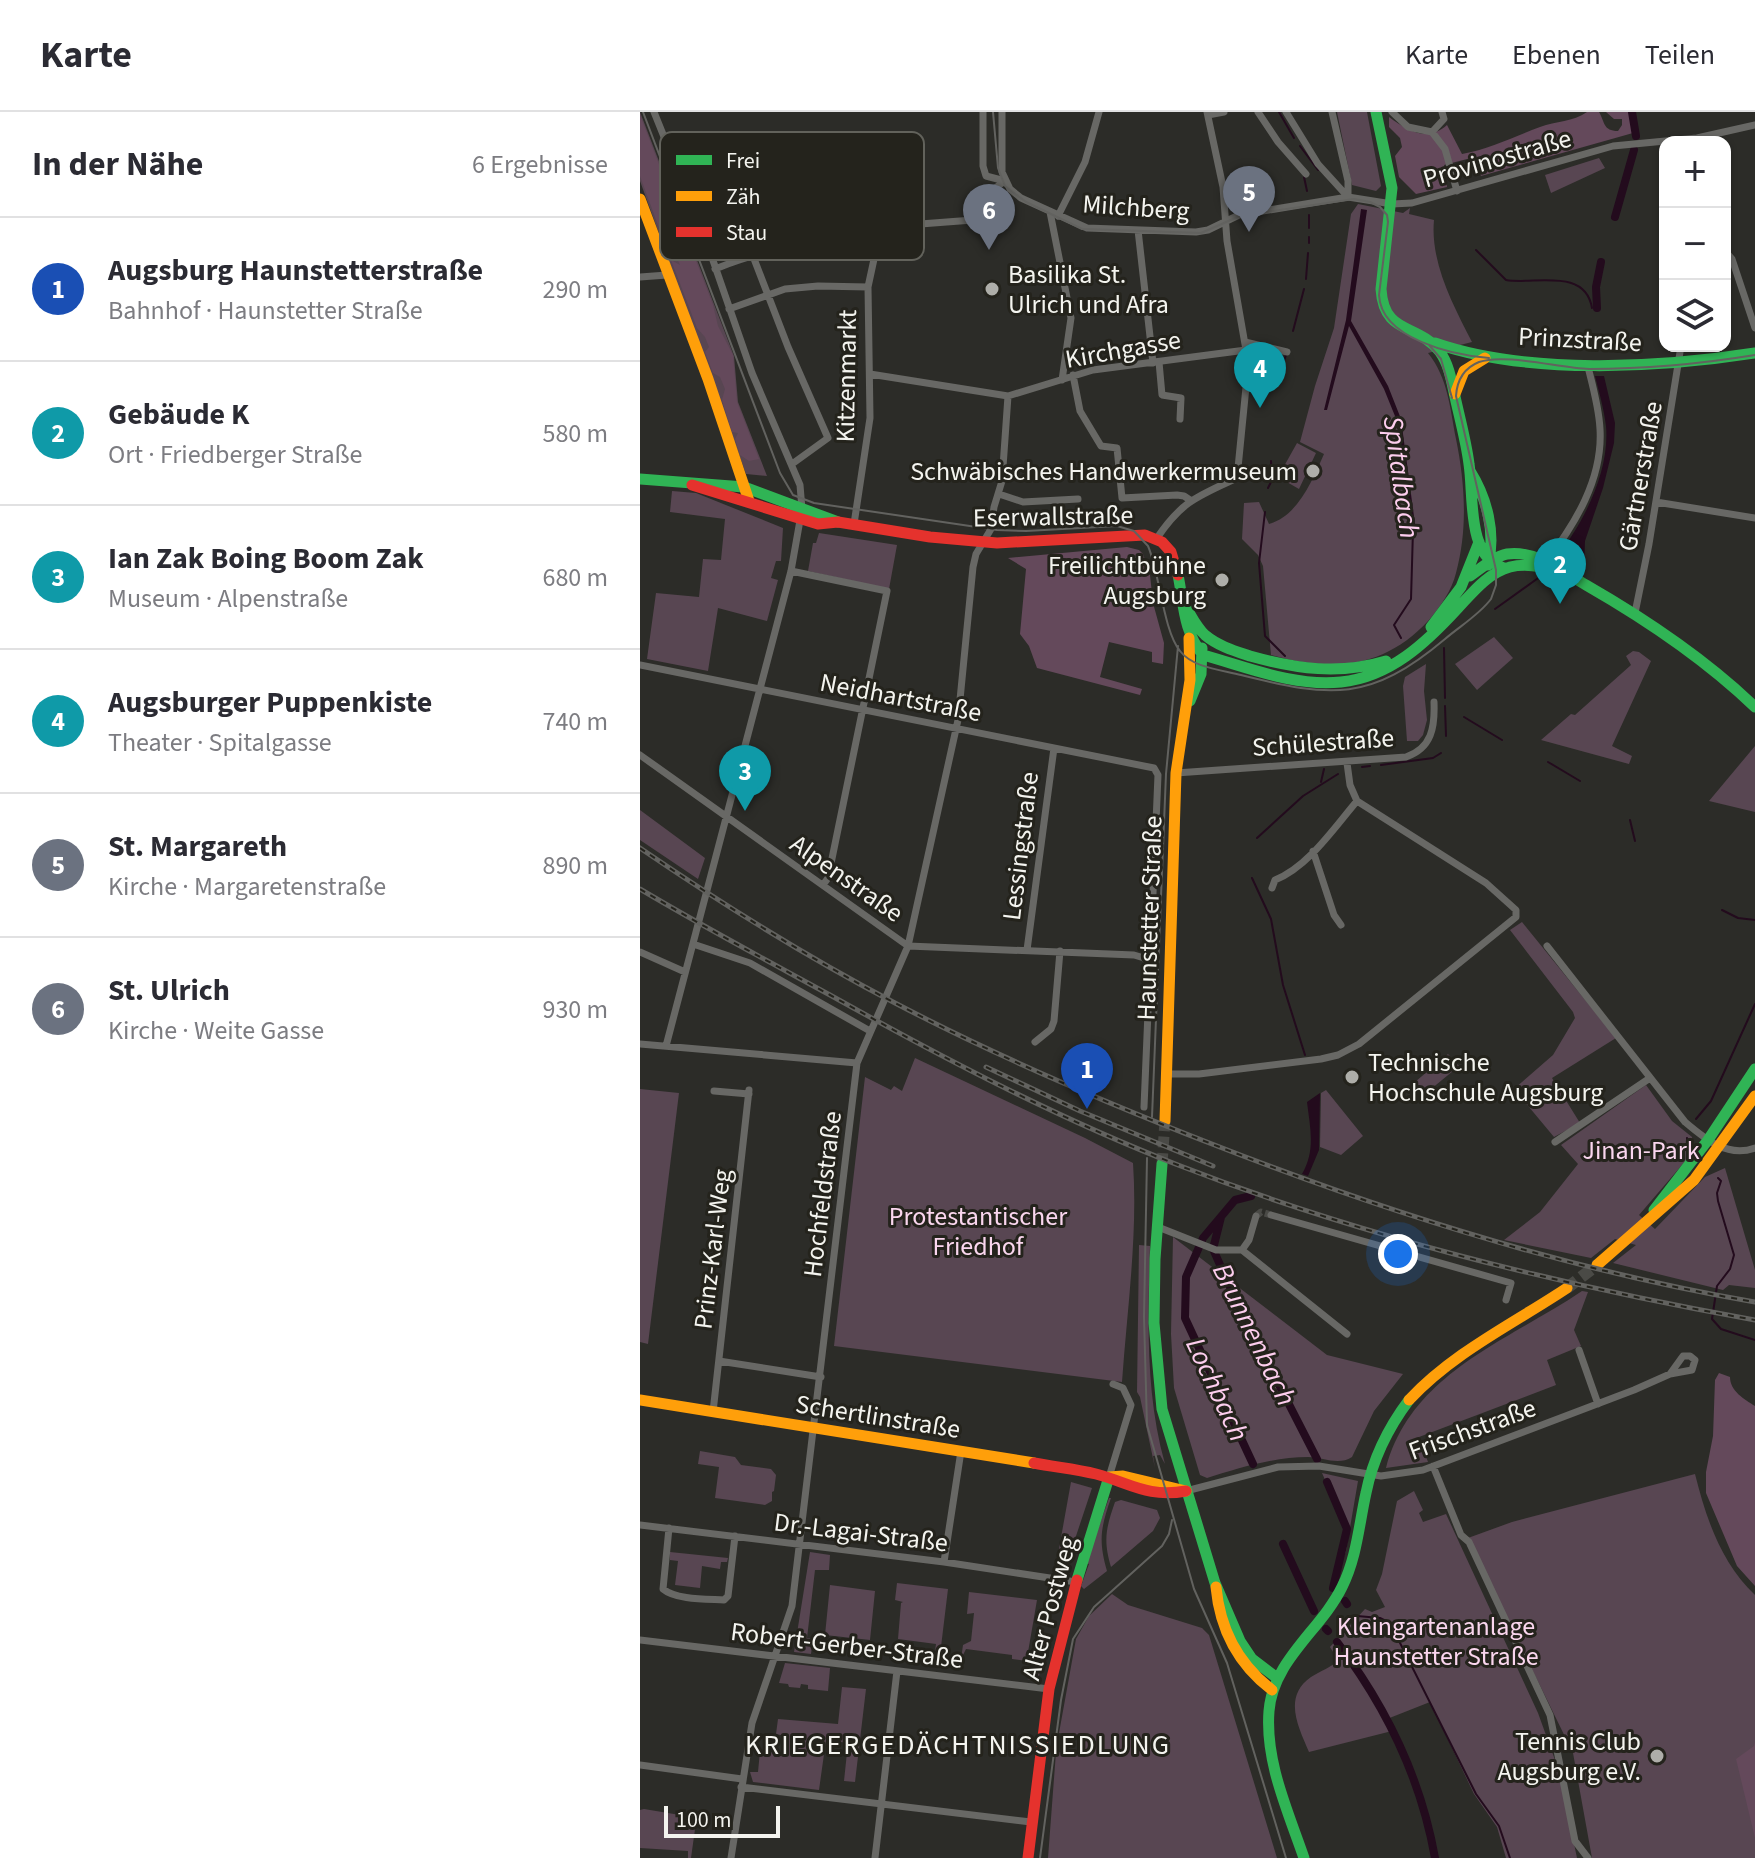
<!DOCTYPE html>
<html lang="de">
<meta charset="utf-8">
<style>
:root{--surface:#fff;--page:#f7f7f7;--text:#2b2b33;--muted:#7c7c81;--line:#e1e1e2;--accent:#ea580c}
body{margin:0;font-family:"Source Sans 3",sans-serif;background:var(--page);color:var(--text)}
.controls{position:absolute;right:24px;top:24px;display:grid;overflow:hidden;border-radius:16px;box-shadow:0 2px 6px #0004}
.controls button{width:72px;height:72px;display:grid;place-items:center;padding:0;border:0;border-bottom:2px solid var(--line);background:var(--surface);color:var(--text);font:40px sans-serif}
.scale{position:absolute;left:24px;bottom:20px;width:116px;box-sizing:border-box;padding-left:8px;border:4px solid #f4f4ef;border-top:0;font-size:22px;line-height:28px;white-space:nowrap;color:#f4f4ef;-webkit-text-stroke:6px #24231c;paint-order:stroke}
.you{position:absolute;left:758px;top:1142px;width:28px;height:28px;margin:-20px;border:6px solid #fff;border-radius:50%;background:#1a73e8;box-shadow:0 0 0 12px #1a73e833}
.badge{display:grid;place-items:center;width:52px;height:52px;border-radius:50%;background:var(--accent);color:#fff;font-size:26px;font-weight:700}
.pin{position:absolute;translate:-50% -66px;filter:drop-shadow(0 2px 4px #0008)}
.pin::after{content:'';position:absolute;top:42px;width:28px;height:24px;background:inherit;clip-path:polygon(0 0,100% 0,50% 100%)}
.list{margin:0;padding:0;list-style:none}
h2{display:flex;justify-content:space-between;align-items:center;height:104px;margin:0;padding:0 32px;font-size:34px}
h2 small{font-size:26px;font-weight:400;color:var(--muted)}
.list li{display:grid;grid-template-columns:52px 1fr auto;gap:24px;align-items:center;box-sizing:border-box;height:144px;padding:0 32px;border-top:2px solid var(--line)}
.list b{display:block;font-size:30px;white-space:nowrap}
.list p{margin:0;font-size:26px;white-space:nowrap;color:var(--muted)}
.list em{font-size:26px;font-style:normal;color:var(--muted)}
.icon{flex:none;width:44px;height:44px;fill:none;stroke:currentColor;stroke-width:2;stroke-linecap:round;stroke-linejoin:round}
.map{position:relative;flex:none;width:1115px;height:1746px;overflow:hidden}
header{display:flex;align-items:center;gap:48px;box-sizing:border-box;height:112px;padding:0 40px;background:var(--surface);border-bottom:2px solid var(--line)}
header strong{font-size:38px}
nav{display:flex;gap:44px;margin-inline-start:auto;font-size:28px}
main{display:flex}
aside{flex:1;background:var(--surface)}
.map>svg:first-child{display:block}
</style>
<header>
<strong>Karte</strong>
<nav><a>Karte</a><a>Ebenen</a><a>Teilen</a></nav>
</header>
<main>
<aside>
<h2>In der Nähe<small>6 Ergebnisse</small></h2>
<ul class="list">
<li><span class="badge" style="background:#1a4fb4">1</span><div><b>Augsburg Haunstetterstraße</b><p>Bahnhof · Haunstetter Straße</p></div><em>290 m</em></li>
<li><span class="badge" style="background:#0f9aa8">2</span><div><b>Gebäude K</b><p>Ort · Friedberger Straße</p></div><em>580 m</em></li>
<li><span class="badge" style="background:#0f9aa8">3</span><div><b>Ian Zak Boing Boom Zak</b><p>Museum · Alpenstraße</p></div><em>680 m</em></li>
<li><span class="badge" style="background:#0f9aa8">4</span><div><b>Augsburger Puppenkiste</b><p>Theater · Spitalgasse</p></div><em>740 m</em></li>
<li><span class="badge" style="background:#6b7280">5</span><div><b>St. Margareth</b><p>Kirche · Margaretenstraße</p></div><em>890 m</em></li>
<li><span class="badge" style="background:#6b7280">6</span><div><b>St. Ulrich</b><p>Kirche · Weite Gasse</p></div><em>930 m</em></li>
</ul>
</aside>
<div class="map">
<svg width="1115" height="1746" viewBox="0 0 1115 1746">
<rect width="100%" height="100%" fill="#2c2c28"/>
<path fill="#584652" d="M0,0L94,244L98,290L127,364L106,362L0,69Z
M697,0H727L741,74L736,79L712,73Z
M959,46L965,56L911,81L905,63Z
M718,92L763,101L770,96L769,102L794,108C790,150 813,193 832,230L788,241C808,266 810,296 816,327C825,371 828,417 816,461C812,478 800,495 789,508C744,557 692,560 631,543L623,454L618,443L602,427L604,391L619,390L629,412C658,404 673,367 684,342L660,330L675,274L694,216L711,102Z
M657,331L676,341L659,377L638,365Z
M32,379L56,381L143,416L141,449H136L131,466L138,468L127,509L78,496L68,559L7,547L16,481L59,485L63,447L81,448L85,407L30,400Z
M179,421L257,433L249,477L168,459L173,431H176Z
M854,525L873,546L837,578L815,552Z
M993,539L999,540L1011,549L972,634L992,644L989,652L901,628L931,602L935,603L991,553L986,544Z
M786,552L784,579L787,608L783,623L778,629H767L763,574L765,565Z
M1115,634V700L1069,689Z
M0,698L65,746L58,767L0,728Z
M882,810L976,926L912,966L940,1011L914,1025L874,977L913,943L935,906L933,900L870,818Z
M808,942L819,954L785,982L775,970Z
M275,946L445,1026L493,1051C498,1123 487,1198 482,1270L194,1234L225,965L251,978L254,974L262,979Z
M1006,973L1032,1009L1052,1025L1054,1039L999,1103L1015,1117L1065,1065L1085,1056L1115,1158V1176L1089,1173L1083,1178L973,1151L996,1133L975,1127L951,1146L864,1128L900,1100L938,1052L921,1033Z
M0,977L39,981L8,1232L0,1230Z
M686,978L723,1024L701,1043L680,1035L681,981Z
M533,1125L687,1243L763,1262L734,1299L712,1345C698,1354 683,1345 668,1345C634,1345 599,1356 567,1366L560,1363L534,1276L531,1222Z
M499,1133L510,1134C508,1207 505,1281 525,1352L520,1343L513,1344L515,1356L500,1285L497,1280Z
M942,1179L948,1180L934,1218L941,1234L907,1248L916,1273L779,1325L788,1350L746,1356C771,1261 868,1229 942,1179Z
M60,1339L95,1345L101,1353L131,1357L136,1363L134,1379L132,1380V1389L125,1393L75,1386L79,1355L58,1352Z
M682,1361L718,1369L706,1439L693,1476L707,1417Z
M1055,1362C1066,1406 1081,1451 1115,1483V1746H952L933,1641L828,1426L872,1410Z
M431,1370L452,1376L424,1460L415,1459Z
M774,1379L783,1398L779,1401L783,1410L806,1402L898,1601L919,1659L937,1746H866L857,1715L834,1682L790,1590L747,1607L752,1619L669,1640C659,1616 642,1585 671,1565C680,1559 691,1556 698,1548L690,1535L725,1497L732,1500L745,1495L736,1478L742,1462L757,1389Z
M469,1386H471C461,1415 458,1428 467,1459L444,1477L441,1474L449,1452L446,1451Z
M481,1388L517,1398L520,1406L513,1419L471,1455C463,1428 466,1416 475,1390Z
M30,1440L88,1446L87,1450H81L80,1457L62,1454L60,1476L35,1473L38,1449L30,1448Z
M170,1440L190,1443L189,1458H175L167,1526L182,1528L181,1535L172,1534L171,1542L154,1540Z
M257,1471L308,1477L300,1543L295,1539L296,1532L258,1527L261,1491L263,1490L255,1488Z
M190,1473L235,1479L230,1528L185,1523Z
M329,1480L397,1488L387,1546L402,1549L398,1569L387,1567L394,1566L396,1550L372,1547V1543L326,1537L321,1547L323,1533L331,1529L334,1501L327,1502Z
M472,1482L488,1493L562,1516L569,1523L637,1746H408L416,1640L440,1642L442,1623L419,1621L436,1527L449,1504Z
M145,1551L190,1556L188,1579L168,1577V1573L161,1572L160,1576L149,1575L148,1572L139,1571Z
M202,1575L226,1577L215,1670L204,1669L208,1631L186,1628L179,1678L113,1670L110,1660H118L120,1639L143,1640L145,1624L136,1622L138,1607L198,1612Z
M4,1697L46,1704L47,1701L57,1703L51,1746H48V1739L0,1736V1698Z"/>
<path fill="#64495b" d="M947,0H959C965,10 963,19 978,19L982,13V7H974L966,0H991L993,21L841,64L835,45L804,53L807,75L776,82L759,65L755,44L762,35L760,26L749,15V5C767,18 787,31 807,13L822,42C849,37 873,25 900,15C916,9 933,10 947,0Z
M0,3L73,193L78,214L93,243L97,290L119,347L109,349L100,343L95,327L98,321L92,320L82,288L85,277L80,265L73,261L65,240L69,235L65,225L57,216L31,148L40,153L35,142L29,143L0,64Z
M487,435L499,438L503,442L510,463L513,491L524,531L523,552L512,550V540L469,530L460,565L502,577L500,583L397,556L389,534L380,522L386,457L368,446Z
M1079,1261L1090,1265C1090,1279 1104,1287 1115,1294V1474L1097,1454L1066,1381V1360L1073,1324L1075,1268Z
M1115,1630V1726L1096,1647L1114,1634Z"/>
<path fill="#230b1d" d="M721,97L727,98L711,209L748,274L761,307L775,412L774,417L771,420L757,309L744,277L709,214L687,298H684L706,208Z
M955,264H964L975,311L974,331L963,376L945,429L944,457L931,449V444L927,446L919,442C945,408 970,358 966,314C964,297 959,280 955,264Z
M680,981L679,1038L668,1064L662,1062C676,1038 670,1016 667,990Z"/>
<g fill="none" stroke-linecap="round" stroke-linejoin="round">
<path stroke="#230b1d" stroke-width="2" d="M639,0L654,26
M660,34L678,58
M664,65L667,79
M669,116V103
M669,131V125
M836,138L866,168C894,173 945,155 952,196
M666,167L668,141
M653,219L664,177
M636,272L646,243
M628,376L632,368L631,349
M625,400L619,451L625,524L645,544
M855,497L901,464
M761,526L754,513L771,487L773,418
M804,536L805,586
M805,594L806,624
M824,605L862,628
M908,650L940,669
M741,653L793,646L801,641
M722,655L730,654
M681,670L684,657
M990,708L995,729
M617,726L663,684L698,662
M612,766L631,807L643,873L665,943
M1082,798L1098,806L1115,808
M1056,1007L1071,989L1115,892
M1047,1026L1049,1040
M1078,1066L1081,1069L1077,1081L1078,1089L1094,1143L1090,1157L1077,1174L1072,1207L1081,1217L1115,1228
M717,1504L740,1506L750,1511L836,1682L859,1714L870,1746"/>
<path stroke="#230b1d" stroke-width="8" d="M992,0L996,24
M975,105L994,38
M957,196L956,175L961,150
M611,1084L595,1088L563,1126L546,1165L545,1206L613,1352
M581,1105L573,1137L597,1191L677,1347
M687,1370L707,1417L693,1476
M643,1432L674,1499
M705,1489L707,1492
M686,1517L688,1519
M697,1530C745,1593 781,1667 795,1746"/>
<path stroke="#4a4a46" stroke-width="7" stroke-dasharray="7 3.5" stroke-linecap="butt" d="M616,1104L621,1100L631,1103"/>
<path stroke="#4a4a46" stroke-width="11" stroke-dasharray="11 5.5" stroke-linecap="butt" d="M522,1052L525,1009"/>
<path stroke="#4a4a46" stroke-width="12" stroke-dasharray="12 6" stroke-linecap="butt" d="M927,1176L957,1153"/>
<path stroke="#686865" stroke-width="7" d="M14,0L68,134L112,261L160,373L162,397L151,459L26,934
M343,0V54L346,64L365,69
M362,0V60L370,77L381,86L447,116L556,120L568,118L599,103L708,85L752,92L772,91L973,34L1057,26L1115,13
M618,0L638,30L666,62
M646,0L678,52L708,85
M692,0L708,69V85
M752,0L768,15L792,20L805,37L817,79
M568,3L584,0
M792,20L804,7L802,0
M96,100L148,235L188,326L152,352
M410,100L431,206L422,268
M418,104L445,50L459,0
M58,113L123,91L195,87L212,104L236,110L243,118
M243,118L254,114L333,108L351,79L365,69
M498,118L513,251
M1085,139L1092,147L1115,216
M75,157C126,136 181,127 236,138
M0,165L27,163
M89,197L145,177L178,174L228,175
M605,230L647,240
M519,250L522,283L541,286L540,307
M230,262L368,284L453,258L606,238
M433,263L440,299L461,334L477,336L482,386L537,383L544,384L550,388
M359,382L383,390L438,387
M1016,390L1115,406
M214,412L230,306L228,175L239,124L243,118
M517,426C542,389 558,384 597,366L607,265L606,238L587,129L583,75L567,0
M906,450C935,412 963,367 960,317C959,296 953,275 948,255
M151,459L247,479L188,766L183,773
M995,501L1009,432L1041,234
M0,553L514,656L518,663L504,995
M0,643L268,834L494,843L504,846L509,852
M536,661L766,645C792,636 795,615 794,590
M673,739L694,803L701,813
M632,776L635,768C668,755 694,716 717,689
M53,832L110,851L230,919
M907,834L1045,1010C1065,1027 1087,1046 1115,1036
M387,838L414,636
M0,840L45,860
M395,930L411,917L414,909L420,839
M0,932L217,951
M527,962H559L681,947L698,943L719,932L876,805V798L846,771L717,689L710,673L707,651
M74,979L109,982
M915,1030L1010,966
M631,1103L871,1171L866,1188
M518,1115L576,1138H602L707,1222
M602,1138L609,1128L616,1104
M939,1238L958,1292
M79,1249L181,1265
M73,1300L109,978
M793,1354L821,1423L829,1430L910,1603L935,1729L948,1746
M469,1365L491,1293L483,1276L473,1272
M546,1379L638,1355L679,1354L741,1364L783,1358L994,1278L1030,1262L1052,1258L1055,1248L1050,1244H1043L1030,1262
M0,1413L304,1450L436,1470
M29,1416L23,1477C36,1488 67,1487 84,1488L88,1484L95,1424
M304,1450L321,1339
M0,1528L409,1577
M0,1653L102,1667
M101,1675L391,1710
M91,1746L112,1611L152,1494L217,951L268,834L318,608L333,455L336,442L351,417L354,395L362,369L368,284
M235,1746L257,1559"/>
<path stroke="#30b455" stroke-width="11" d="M736,0L752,76L741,177C744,224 777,210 800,240C808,251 811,266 814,280C819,304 826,328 829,352C834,383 826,445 864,456
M795,231C887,263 1019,256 1115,241
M830,359C847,386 856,421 848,453
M0,367L104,375L198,410
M538,463C544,492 543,519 563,543C607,555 654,575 701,570C750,565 786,531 818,496C833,480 848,461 870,455C886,451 903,455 919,458
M830,464C840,457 855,444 867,442C896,438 922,459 946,473C1007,508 1064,546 1115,595
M544,492C551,503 556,515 565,523C578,534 595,539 610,544C657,557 699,563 746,549
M791,515L821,475L839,430
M550,589L561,562L562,536
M522,1052L515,1147L514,1211L522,1297L575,1471L600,1529L612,1547L637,1566
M1014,1098L1068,1028L1115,957
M437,1468L469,1365
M664,1746C648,1699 625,1650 629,1599C633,1548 681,1518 702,1475C717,1445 719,1412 726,1381C733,1346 748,1316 769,1288"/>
<path stroke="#ff9f0a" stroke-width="11" d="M0,87L68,267L109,389
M815,282L824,259L845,246
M525,1009L536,661L550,568L549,526
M957,1153L1054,1068L1115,984
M0,1288L394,1351
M769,1288C814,1240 873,1212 927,1176
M469,1365L483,1364L546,1379
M576,1475C580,1518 598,1552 632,1578"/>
<path stroke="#e5322d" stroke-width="11" d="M52,373L178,412L198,410L290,425L357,431L505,423L522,430L531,440L538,463
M394,1351C414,1355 436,1357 456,1362C490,1371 508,1386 546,1379
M388,1746L409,1577L437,1468"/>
<path stroke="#62625f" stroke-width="2" d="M3,0L140,361L153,383L174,391L357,418L386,419L477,414L494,419L508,434C520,462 523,518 540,539C553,556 582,558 601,563C692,586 730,590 805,527C820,514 839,503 851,487L856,473V458L816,284C817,269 824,256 839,250C865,241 919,256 949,257C1005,257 1060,252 1115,243
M353,0L358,56L365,74L386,90L442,117L561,121L600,104L714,87L730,90L740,95L747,103L748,110L739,183C741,227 813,243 849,246
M789,233L801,247L812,286
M512,1005L526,662L538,534
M507,1046L504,1205L507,1313L554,1477L587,1551L646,1746
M400,1746L421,1588L433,1527L454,1495L522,1434L529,1422L532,1408"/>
<defs>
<path id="rail" d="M0,736C82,792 167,845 255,891C358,945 464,990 572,1032C748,1101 928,1158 1115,1190
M0,777C62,814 126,848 190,883C303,946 417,1006 538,1053C723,1125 919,1173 1115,1208
M346,955L440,999L573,1054"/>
</defs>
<use href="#rail" stroke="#62625f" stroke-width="5"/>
<use href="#rail" stroke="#24231c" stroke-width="2" stroke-dasharray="6" stroke-linecap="butt"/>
</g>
<g fill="#aeaea9" stroke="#24231c" stroke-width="3">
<circle cx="352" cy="177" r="8"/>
<circle cx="673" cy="359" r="8"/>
<circle cx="582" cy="468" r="8"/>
<circle cx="712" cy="965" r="8"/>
<circle cx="1017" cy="1644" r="8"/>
</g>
<g text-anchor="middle" stroke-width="6" stroke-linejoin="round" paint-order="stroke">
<g font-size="26" fill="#f4f4ef" stroke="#24231c">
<text transform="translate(857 46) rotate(-16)" y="9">Provinostraße</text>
<text transform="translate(496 95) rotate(4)" y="9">Milchberg</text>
<text transform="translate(940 227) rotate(3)" y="9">Prinzstraße</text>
<text transform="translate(483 237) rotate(-10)" y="9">Kirchgasse</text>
<text transform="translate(206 264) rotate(-89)" y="9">Kitzenmarkt</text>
<text transform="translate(1000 364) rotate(-80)" y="9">Gärtnerstraße</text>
<text transform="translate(413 404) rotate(-1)" y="9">Eserwallstraße</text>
<text transform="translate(261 585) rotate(11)" y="9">Neidhartstraße</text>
<text transform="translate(683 630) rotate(-4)" y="9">Schülestraße</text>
<text transform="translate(380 734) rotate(-83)" y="9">Lessingstraße</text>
<text transform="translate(207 766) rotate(35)" y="9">Alpenstraße</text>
<text transform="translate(509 806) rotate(-88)" y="9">Haunstetter Straße</text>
<text transform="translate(182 1082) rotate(-83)" y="9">Hochfeldstraße</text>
<text transform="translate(72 1137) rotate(-83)" y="9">Prinz-Karl-Weg</text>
<text transform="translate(238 1304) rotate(9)" y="9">Schertlinstraße</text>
<text transform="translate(832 1317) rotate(-20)" y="9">Frischstraße</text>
<text transform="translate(221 1420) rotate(7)" y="9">Dr.-Lagai-Straße</text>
<text transform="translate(409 1496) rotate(-75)" y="9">Alter Postweg</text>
<text transform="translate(207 1533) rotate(7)" y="9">Robert-Gerber-Straße</text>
</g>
<g font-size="26" fill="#f4f4ef" stroke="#24231c" text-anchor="end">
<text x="368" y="171" text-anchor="start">Basilika St.<tspan x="368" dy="30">Ulrich und Afra</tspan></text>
<text x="657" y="368">Schwäbisches Handwerkermuseum</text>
<text x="566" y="462">Freilichtbühne<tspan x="566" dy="30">Augsburg</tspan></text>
<text x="728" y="959" text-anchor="start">Technische<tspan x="728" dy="30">Hochschule Augsburg</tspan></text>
<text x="1001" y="1638">Tennis Club<tspan x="1001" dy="30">Augsburg e.V.</tspan></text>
</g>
<g font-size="26" fill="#fad6ee" stroke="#24231c">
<text x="1001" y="1047">Jinan-Park</text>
<text x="338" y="1113">Protestantischer<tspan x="338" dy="30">Friedhof</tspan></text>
<text x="796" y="1523">Kleingartenanlage<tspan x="796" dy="30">Haunstetter Straße</tspan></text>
</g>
<g font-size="28" font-style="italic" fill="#fdceee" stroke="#24231c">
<text transform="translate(762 365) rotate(82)" y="10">Spitalbach</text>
<text transform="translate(615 1222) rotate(64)" y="10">Brunnenbach</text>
<text transform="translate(578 1277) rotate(65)" y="10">Lochbach</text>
</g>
<g font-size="28" letter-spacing="2" fill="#f4f4ef" stroke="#24231c">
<text x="318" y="1642">KRIEGERGEDÄCHTNISSIEDLUNG</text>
</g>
</g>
<rect x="20" y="20" width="264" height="128" rx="12" fill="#24231c" stroke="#62625b" stroke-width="2"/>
<rect x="36" y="43" width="36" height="10" fill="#30b455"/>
<rect x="36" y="79" width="36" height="10" fill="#ff9f0a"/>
<rect x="36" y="115" width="36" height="10" fill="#e5322d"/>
<g font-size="22" fill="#f4f4ef">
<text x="86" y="56">Frei</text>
<text x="86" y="92">Zäh</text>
<text x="86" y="128">Stau</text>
</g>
</svg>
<div class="controls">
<button>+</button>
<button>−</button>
<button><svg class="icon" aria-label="layers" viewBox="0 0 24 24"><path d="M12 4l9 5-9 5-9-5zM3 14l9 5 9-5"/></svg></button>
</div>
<div class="scale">100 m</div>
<div class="you"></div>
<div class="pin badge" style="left:447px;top:997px;background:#1a4fb4">1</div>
<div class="pin badge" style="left:920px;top:492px;background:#0f9aa8">2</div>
<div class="pin badge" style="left:105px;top:699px;background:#0f9aa8">3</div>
<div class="pin badge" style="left:620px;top:296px;background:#0f9aa8">4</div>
<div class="pin badge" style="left:609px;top:120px;background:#6b7280">5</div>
<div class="pin badge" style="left:349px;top:138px;background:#6b7280">6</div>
</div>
</main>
